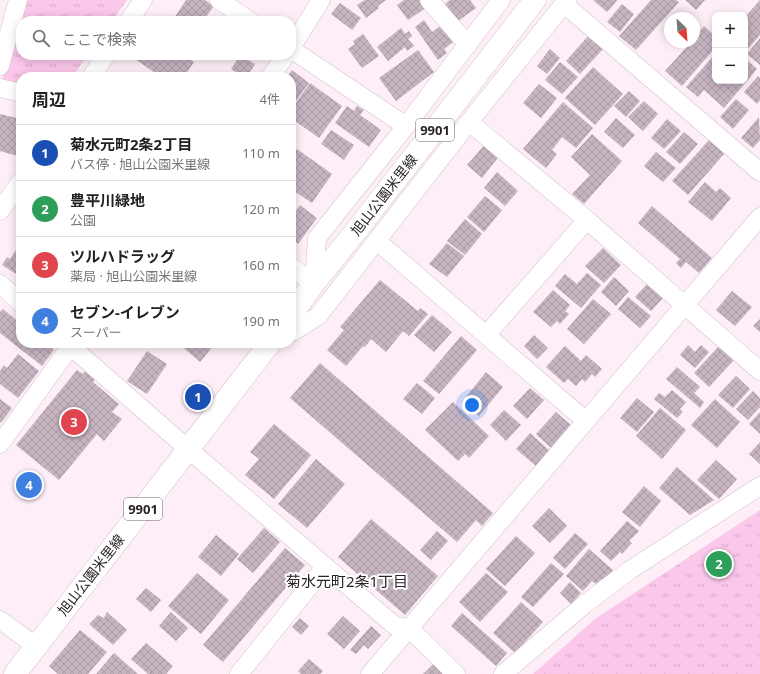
<!DOCTYPE html>
<html lang="ja">
<meta charset="utf-8">
<style>
:root{--surface:#fff;--page:#f2f2f2;--text:#202124;--muted:#757577;--line:#e0e0e0;--accent:#276d7b}
body{margin:0;font-family:"Noto Sans","Noto Sans JP",sans-serif;background:var(--page);color:var(--text)}
.controls{position:absolute;right:12px;top:12px;display:grid;overflow:hidden;border-radius:8px;box-shadow:0 2px 10px #0003}
.controls button{width:36px;height:36px;display:grid;place-items:center;padding:0;border:0;border-bottom:1px solid var(--line);background:var(--surface);color:var(--text);font:20px sans-serif}
.compass{position:absolute;left:664px;top:12px;width:36px;height:36px;border-radius:50%;background:var(--surface);box-shadow:0 2px 10px #0003;rotate:155deg}
.you{position:absolute;left:472px;top:405px;width:14px;height:14px;margin:-10px;border:3px solid #fff;border-radius:50%;background:#1a73e8;box-shadow:0 0 0 6px #1a73e833}
.badge{display:grid;place-items:center;width:26px;height:26px;border-radius:50%;background:var(--accent);color:#fff;font-size:13px;font-weight:700}
.pin{position:absolute;translate:-50% -50%;border:2px solid #fff;box-shadow:0 1px 4px #0006}
.list{margin:0;padding:0;list-style:none}
h2{display:flex;justify-content:space-between;align-items:center;height:52px;margin:0;padding:0 16px;font-size:17px}
h2 small{font-size:13px;font-weight:400;color:var(--muted)}
.list li{display:grid;grid-template-columns:26px 1fr auto;gap:12px;align-items:center;box-sizing:border-box;height:56px;padding:0 16px;border-top:1px solid var(--line)}
.list b{display:block;font-size:15px;white-space:nowrap}
.list p{margin:0;font-size:13px;white-space:nowrap;color:var(--muted)}
.list em{font-size:13px;font-style:normal;color:var(--muted)}
.icon{flex:none;width:22px;height:22px;fill:none;stroke:currentColor;stroke-width:2;stroke-linecap:round;stroke-linejoin:round}
.map{position:relative;flex:none;width:760px;height:674px;overflow:hidden}
.search{position:absolute;background:var(--surface);box-shadow:0 2px 10px #0003;left:16px;top:16px;width:280px;height:44px;display:flex;align-items:center;gap:10px;box-sizing:border-box;padding:0 14px;border-radius:16px;color:var(--muted);font-size:15px}
.panel{position:absolute;background:var(--surface);box-shadow:0 2px 10px #0003;left:16px;top:72px;width:280px;height:276px;border-radius:16px}
.map>svg:first-child{display:block}
</style>
<div class="map">
<svg width="760" height="674" viewBox="0 0 760 674">
<defs>
<pattern id="park-tufts" width="24" height="20" patternUnits="userSpaceOnUse"><rect width="24" height="20" fill="#fbc7ea"/><path d="M3 7l-1-3M5 7V3M7 7l1-3M15 17l-1-3M17 17v-4M19 17l1-3" fill="none" stroke="#d7abc9"/></pattern>
<pattern id="building-cross-hatch" width="8" height="8" patternUnits="userSpaceOnUse"><rect width="8" height="8" fill="#c6b4c0"/><path d="M0 0l8 8M0 8l8-8" fill="none" stroke="#aa9aa5"/></pattern>
</defs>
<rect width="100%" height="100%" fill="#fdeef8"/>
<path fill="url(#park-tufts)" d="M25,0H127L112,21H21V55H88L72,77H21V84L2,80Z
M760,510V674H533L595,619Z"/>
<path fill="url(#building-cross-hatch)" d="M186,0H205L214,6L203,21H172Z
M365,0H386L378,6L379,8L366,18L357,5Z
M404,0H422L427,7L408,20L397,5Z
M450,0H470L476,8L458,21L445,4Z
M593,0H616L617,1L607,12Z
M651,0H676L679,2L636,50L619,36Z
M685,0H705L696,10Z
M760,0V35L745,52V17Z
M340,3L361,18L352,30L331,14Z
M622,4L634,14L620,32L607,22Z
M424,20L432,32L444,23L456,40L444,49L447,53L438,60L415,27Z
M704,26L715,36V48L682,86L665,71L691,42H694V38Z
M401,28L405,34L409,31L412,36L408,39L414,46L407,51L405,47L388,61L377,47Z
M363,34L379,56L362,68L348,49L355,44L353,41Z
M589,35L604,48L580,74L566,61Z
M760,38V65L747,54Z
M550,49L560,58L547,74L537,66Z
M418,50L434,72L396,101L379,78Z
M715,54V81H745V58L757,69L724,108L704,90L698,97L686,87Z
M138,55H184L194,62L184,77H161L135,59Z
M240,55L255,64L247,77H243L231,69Z
M560,62L578,77L562,94L545,80Z
M593,67L623,94L595,125L565,98Z
M292,70L309,83L291,108V77H287Z
M758,76L760,78V100L757,104L744,92Z
M310,83L342,106L319,138L291,118V110Z
M539,84L557,98L541,118L523,103Z
M629,91L640,101L626,117L614,106Z
M736,99L749,110L733,129L720,117Z
M644,101L658,114L643,131L628,117Z
M563,102L593,128L576,148L562,137L552,150L557,154L546,168L523,149Z
M347,106L354,111L357,106L364,110L360,115L381,130L369,147L335,123Z
M0,114L21,119V157L0,151Z
M759,117L760,140L753,148L741,138Z
M616,118L635,135L623,148L604,132Z
M667,119L681,131L664,149L651,138Z
M331,130L354,145L344,160L321,144Z
M684,132L698,144L680,164L666,152Z
M592,134L622,161L584,204L572,194L590,175L571,157Z
M709,140L725,153L688,195L672,181Z
M486,143L500,155L482,178L467,165Z
M297,149L332,174L312,203L291,189V157Z
M656,152L676,168L663,182L644,166Z
M497,172L518,191L505,206L484,188Z
M705,182L716,192L720,188L731,198L712,221L688,202Z
M485,196L502,210L484,232L467,217Z
M300,205L317,218L298,244L291,238V217Z
M652,206L712,258L699,273L686,262L681,268L676,263L680,259L638,223Z
M465,219L482,234L465,255L447,241Z
M447,243L464,256L447,277L429,264Z
M19,245L21,247V277L2,265L7,257L10,259Z
M603,248L621,265L604,283L585,266Z
M587,273L601,285L581,308L555,286L565,274L577,284Z
M614,277L629,291L616,306L601,292Z
M380,280L418,311L420,308L428,314L409,336L403,331L386,352L371,339L365,347L363,346L346,366L327,350L344,330L340,327Z
M648,283L664,297L651,311L635,297Z
M553,290L570,305L565,311L569,314L560,324L557,321L551,327L533,312Z
M732,291L752,307L735,326L716,310Z
M628,297L651,316L640,328L618,309Z
M593,299L611,314L584,344L567,329Z
M3,309L21,324V343H45L54,350L42,366L0,333V312Z
M432,315L452,332L434,352L414,335Z
M760,319V332L753,326Z
M534,335L548,348L537,359L524,346Z
M461,336L477,350L439,394L423,381Z
M178,343H211L214,345L200,362Z
M688,345L695,352L701,345L709,352L695,368L680,355Z
M565,346L581,361L586,355L602,369L595,377L592,374L585,382L582,379L576,386L568,379L564,383L546,367Z
M719,346L734,360L709,387L694,373Z
M147,351L167,364L147,394L127,381Z
M18,354L39,371L18,398L0,384V371L4,365L7,368Z
M320,363L493,513L482,526L476,520L457,542L290,398Z
M677,367L700,387L694,393L704,402L700,408L666,379Z
M77,370L83,374L86,370L96,378L93,382L119,404L112,412L122,419L104,441L97,434L59,480L16,445Z
M486,372L503,387L479,416L462,402Z
M736,376L750,389L733,408L718,395Z
M417,383L435,398L422,414L403,399Z
M530,388L544,400L527,419L513,406Z
M672,390L686,402L680,409L683,412L677,418L654,399L659,393L665,397Z
M753,391L760,398V407L748,420L736,409Z
M637,398L654,412L637,432L620,418Z
M0,399L12,408L1,423L0,422Z
M715,399L740,422L717,448L691,425Z
M453,402L489,436L469,458L465,454L458,461L425,430Z
M660,408L686,430L662,459L636,436Z
M504,410L521,425L506,441L490,425Z
M556,412L571,425L551,448L536,434Z
M760,412V434L749,424Z
M274,424L311,455L274,499L245,475L259,459L250,452Z
M530,433L550,451L536,466L516,449Z
M760,442V464L749,454Z
M316,459L345,484L307,528L278,504Z
M716,460L737,479L719,499L697,480Z
M677,467L714,500L690,515L659,488Z
M644,486L661,501L640,527L622,512Z
M549,508L567,526L550,543L532,526Z
M371,519L438,576L405,615L338,557Z
M627,521L639,531L629,541L632,543L622,554L620,552L611,561L600,551Z
M264,528L280,542L253,573L237,559Z
M437,531L448,541L431,560L420,550Z
M575,533L588,544L565,569L553,558Z
M216,535L239,554L221,576L198,557Z
M516,536L535,553L505,586L486,569Z
M285,548L305,565L223,662L203,645Z
M589,549L613,570L604,581L602,579L596,584L592,581L583,591L566,576Z
M551,563L564,574L533,607L521,597Z
M197,573L229,600L201,634L168,606Z
M486,573L508,592L480,622L459,602Z
M570,582L581,593L571,604L560,593Z
M146,588L161,600L151,612L136,599Z
M521,602L543,622L515,653L493,633Z
M107,612L127,630L113,645L89,624L98,615L104,618Z
M171,612L188,628L176,641L159,626Z
M462,613L507,653L496,666L451,626Z
M343,616L360,631L344,649L327,634Z
M300,618L309,626L301,635L292,627Z
M371,626L381,635L368,649L364,645L356,654L350,650Z
M80,630L107,652L88,674H58L49,666Z
M146,643L173,666L166,674H148L131,659Z
M114,653L138,674H96Z
M309,659L323,671L320,674H301L298,671Z
M436,661L451,674H423Z"/>
<g fill="none" stroke-linecap="round" stroke-linejoin="round">
<defs>
<path id="street" d="M219,0L250,21
M429,0L468,45
M564,4L760,172
M129,21L143,0
M291,48L321,0
M291,49L406,126
M0,66L18,0
M91,77L106,55
M270,77L286,55
M0,88L21,93
M469,122L587,220L760,371
M0,211L21,181
M377,241L586,421
M291,267L314,283
M314,283L317,238L406,126L501,0
M0,284L21,303
M291,333L318,316L469,122L567,0
M487,334L587,220
M67,343L188,449L395,626L409,628L456,674
M0,444L73,343
M0,620L36,646
M239,674L325,567
M370,674L760,217
M503,674L585,604L630,570L760,486"/>
<path id="primary" d="M291,315L314,283L359,227L535,0
M15,674L270,343"/>
</defs>
<use href="#street" stroke="#d3c1cd" stroke-width="19"/>
<use href="#primary" stroke="#d3c1cd" stroke-width="23"/>
<use href="#street" stroke="#fff" stroke-width="18"/>
<use href="#primary" stroke="#fff" stroke-width="22"/>
</g>
<g text-anchor="middle" stroke-width="4" stroke-linejoin="round" paint-order="stroke">
<g fill="#fff" stroke="#6a6568" stroke-width="1">
<rect x="416" y="119" width="38" height="22" rx="3"/>
<rect x="124" y="498" width="38" height="22" rx="3"/>
</g>
<g font-size="13" font-weight="bold" fill="#2a2328">
<text x="435" y="135">9901</text>
<text x="143" y="514">9901</text>
</g>
<g font-size="14" fill="#2a2328" stroke="#fff">
<text transform="translate(384 195) rotate(-52)" y="5">旭山公園米里線</text>
<text transform="translate(91 575) rotate(-52)" y="5">旭山公園米里線</text>
</g>
<g font-size="15" fill="#2a2328" stroke="#fff">
<text x="347" y="587">菊水元町2条1丁目</text>
</g>
</g>
</svg>
<div class="controls">
<button>+</button>
<button>−</button>
</div>
<svg class="compass" viewBox="-18 -18 36 36"><path d="M0-13l5 13h-10z" fill="#e53935"/><path d="M0 13l5-13h-10z" fill="#757577"/></svg>
<div class="you"></div>
<div class="pin badge" style="left:198px;top:397px;background:#1a4fb4">1</div>
<div class="pin badge" style="left:719px;top:564px;background:#2e9e5b">2</div>
<div class="pin badge" style="left:74px;top:422px;background:#e0444e">3</div>
<div class="pin badge" style="left:29px;top:485px;background:#3f7fe0">4</div>
<div class="search"><svg class="icon" aria-label="search" viewBox="0 0 24 24"><circle cx="10" cy="10" r="6"/><path d="M15 15l6 6"/></svg>ここで検索</div>
<section class="panel">
<h2>周辺<small>4件</small></h2>
<ul class="list">
<li><span class="badge" style="background:#1a4fb4">1</span><div><b>菊水元町2条2丁目</b><p>バス停 · 旭山公園米里線</p></div><em>110 m</em></li>
<li><span class="badge" style="background:#2e9e5b">2</span><div><b>豊平川緑地</b><p>公園</p></div><em>120 m</em></li>
<li><span class="badge" style="background:#e0444e">3</span><div><b>ツルハドラッグ</b><p>薬局 · 旭山公園米里線</p></div><em>160 m</em></li>
<li><span class="badge" style="background:#3f7fe0">4</span><div><b>セブン-イレブン</b><p>スーパー</p></div><em>190 m</em></li>
</ul>
</section>
</div>
